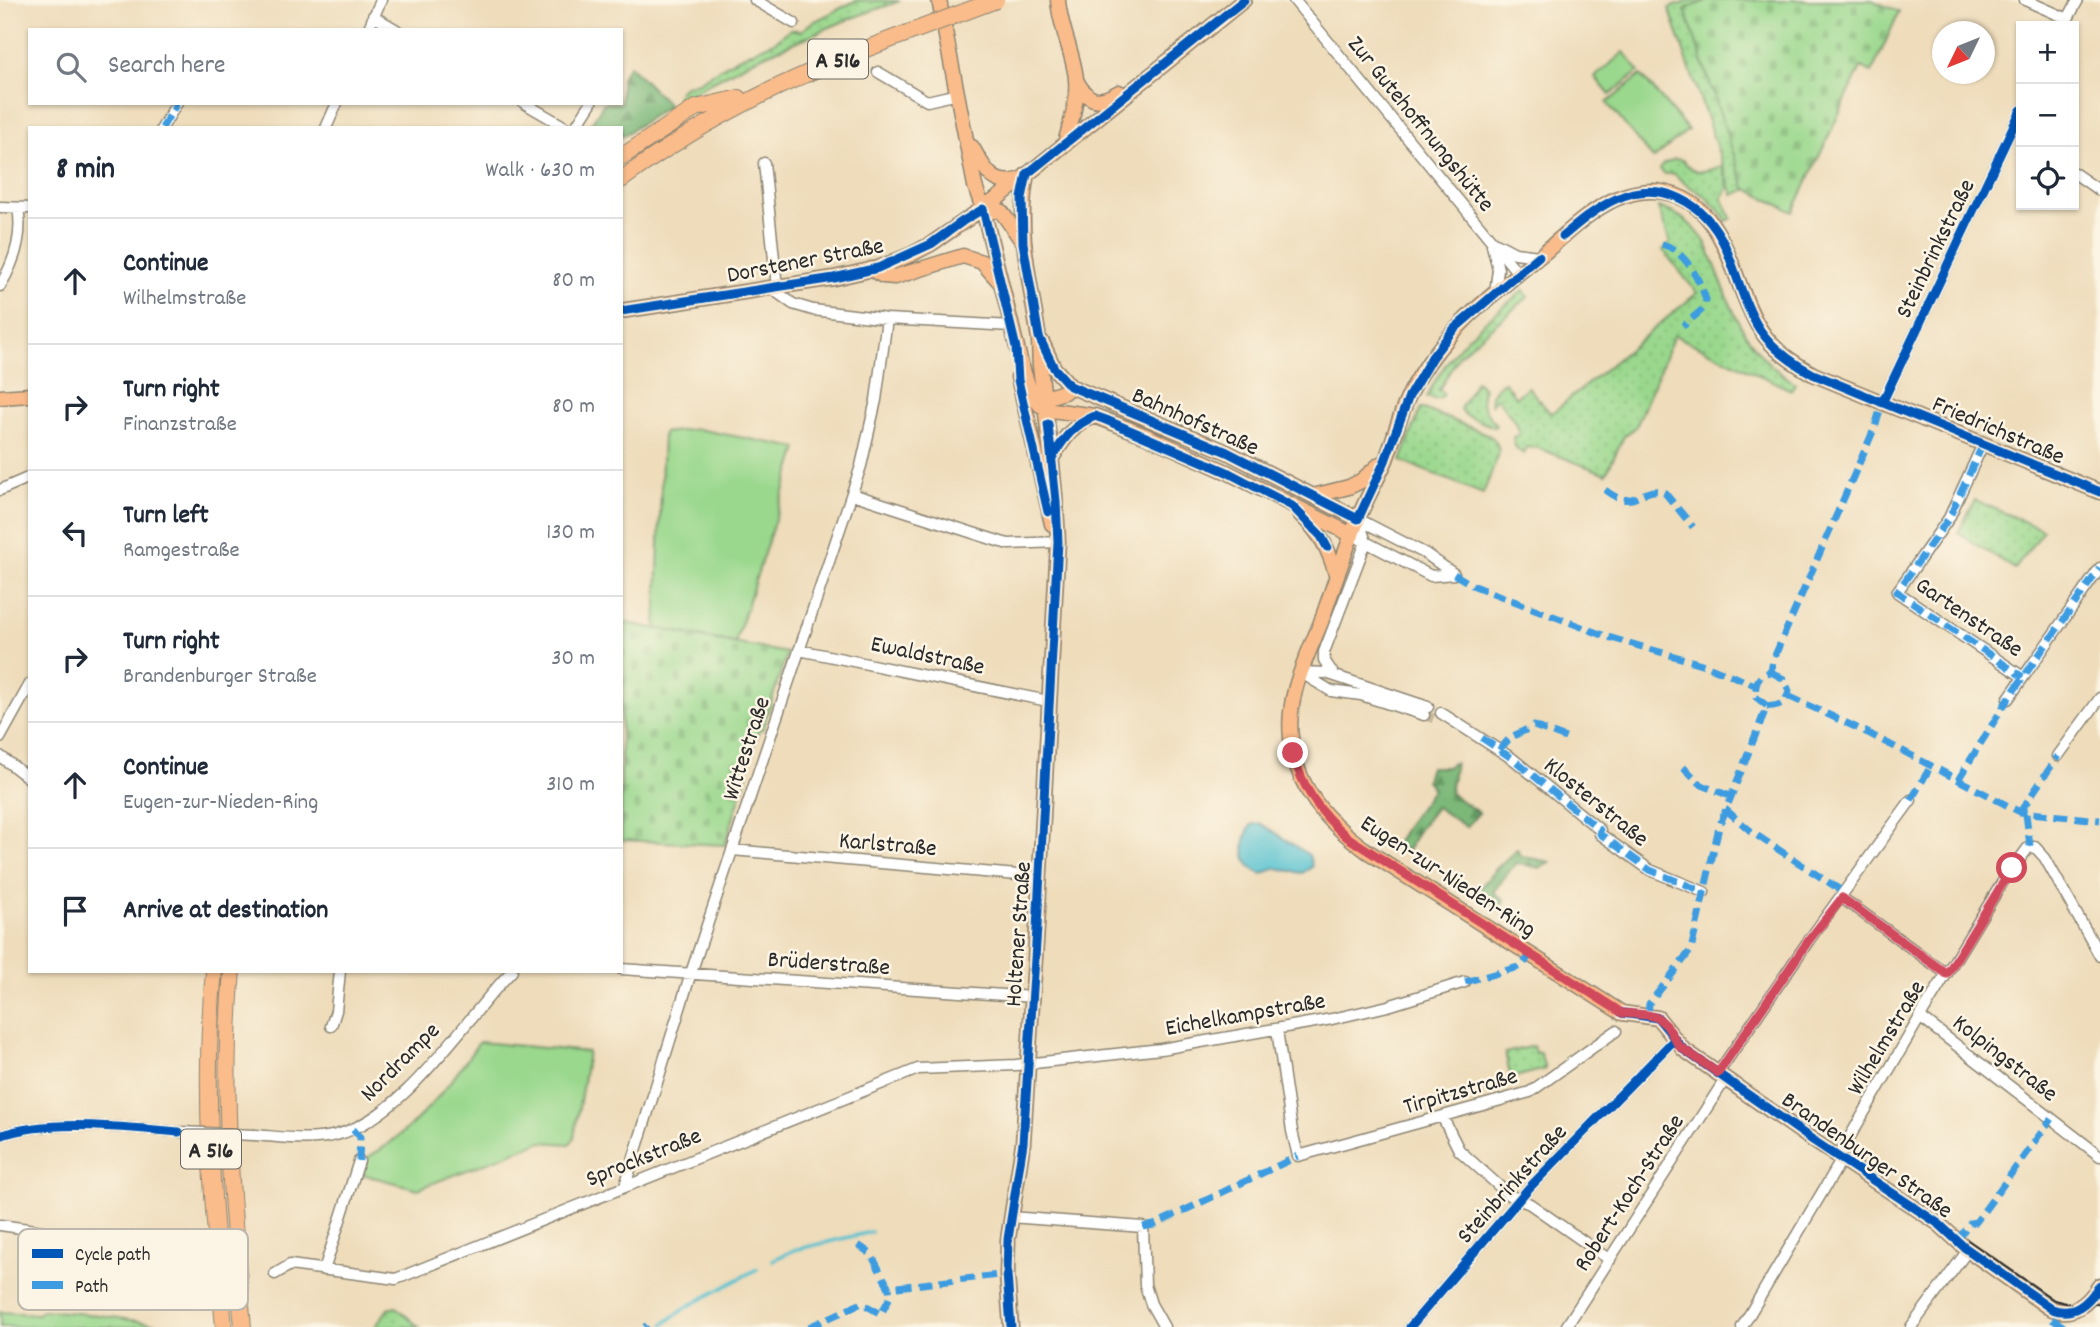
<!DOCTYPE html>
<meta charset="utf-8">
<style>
:root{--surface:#fff;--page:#f2f2f3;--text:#1f2937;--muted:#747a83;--line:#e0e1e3}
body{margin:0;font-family:Dekko,sans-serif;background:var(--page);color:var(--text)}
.controls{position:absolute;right:21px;top:21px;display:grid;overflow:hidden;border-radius:0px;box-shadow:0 2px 5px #0004}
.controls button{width:63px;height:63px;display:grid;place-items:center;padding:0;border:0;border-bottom:2px solid var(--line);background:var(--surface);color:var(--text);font:35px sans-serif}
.compass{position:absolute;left:1932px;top:21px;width:63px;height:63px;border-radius:50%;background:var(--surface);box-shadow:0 2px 5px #0004;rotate:227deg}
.stop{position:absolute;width:21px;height:21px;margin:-16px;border:5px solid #d1495b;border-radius:50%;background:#fff}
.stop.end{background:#d1495b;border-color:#fff;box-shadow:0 2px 7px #0008}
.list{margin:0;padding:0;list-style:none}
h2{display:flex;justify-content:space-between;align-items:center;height:91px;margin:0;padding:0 28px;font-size:30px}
h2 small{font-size:23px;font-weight:400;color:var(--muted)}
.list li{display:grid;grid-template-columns:46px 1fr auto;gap:21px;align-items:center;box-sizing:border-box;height:126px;padding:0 28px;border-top:2px solid var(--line)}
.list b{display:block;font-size:26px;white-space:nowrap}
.list p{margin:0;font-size:23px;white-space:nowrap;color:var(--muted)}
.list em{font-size:23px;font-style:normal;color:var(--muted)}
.icon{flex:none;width:38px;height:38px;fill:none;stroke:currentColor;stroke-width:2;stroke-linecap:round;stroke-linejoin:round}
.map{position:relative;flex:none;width:2100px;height:1327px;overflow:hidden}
.search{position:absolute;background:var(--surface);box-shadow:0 2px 5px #0004;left:28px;top:28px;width:595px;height:77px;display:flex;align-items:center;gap:18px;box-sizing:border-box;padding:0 24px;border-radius:0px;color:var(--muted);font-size:26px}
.panel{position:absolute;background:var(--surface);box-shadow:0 2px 5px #0004;left:28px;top:126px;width:595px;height:847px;border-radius:0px}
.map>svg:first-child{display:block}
</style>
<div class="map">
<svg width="2100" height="1327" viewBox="0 0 2100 1327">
<defs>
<pattern id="grass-dots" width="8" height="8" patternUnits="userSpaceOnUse" patternTransform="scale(1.75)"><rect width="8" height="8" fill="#9ad88d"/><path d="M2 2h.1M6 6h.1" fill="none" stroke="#85ba7a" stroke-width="1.8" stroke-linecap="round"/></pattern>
<pattern id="forest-firs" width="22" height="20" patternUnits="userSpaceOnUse" patternTransform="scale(1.75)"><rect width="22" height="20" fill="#7bb878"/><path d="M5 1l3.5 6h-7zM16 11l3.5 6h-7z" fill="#659663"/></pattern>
<pattern id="cemetery-stones" width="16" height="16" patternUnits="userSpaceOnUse" patternTransform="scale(1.75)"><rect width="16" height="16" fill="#9ad88d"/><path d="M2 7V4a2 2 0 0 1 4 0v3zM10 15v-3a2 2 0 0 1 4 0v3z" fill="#85ba7a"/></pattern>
</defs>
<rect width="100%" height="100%" fill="#fcf5e5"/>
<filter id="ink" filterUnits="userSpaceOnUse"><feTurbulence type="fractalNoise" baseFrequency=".0143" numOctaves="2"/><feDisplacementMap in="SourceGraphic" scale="14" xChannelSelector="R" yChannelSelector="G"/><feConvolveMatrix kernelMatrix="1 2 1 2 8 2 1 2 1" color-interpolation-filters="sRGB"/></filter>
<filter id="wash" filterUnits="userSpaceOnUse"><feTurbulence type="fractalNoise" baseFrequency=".00686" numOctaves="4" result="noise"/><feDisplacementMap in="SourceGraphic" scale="28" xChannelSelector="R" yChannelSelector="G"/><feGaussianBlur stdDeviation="1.57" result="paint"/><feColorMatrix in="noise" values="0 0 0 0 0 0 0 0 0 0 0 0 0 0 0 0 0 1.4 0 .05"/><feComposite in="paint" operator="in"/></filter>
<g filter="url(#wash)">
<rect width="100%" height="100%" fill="#eedcba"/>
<path fill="url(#grass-dots)" stroke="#62825c" stroke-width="2" d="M857,0L900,1L849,19L755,59L678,100L677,98L680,90L685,86L698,82L736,59L776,41L790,29L801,31L811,23Z
M1692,0H1709L1685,9L1746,190L1733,195L1669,8Z
M1675,159L1682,160C1697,176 1702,172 1722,166L1729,187L1722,198L1732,218L1727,221C1719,211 1713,203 1703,195C1691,186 1684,186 1675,174H1664L1660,169L1662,165Z
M1658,207C1680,214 1693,224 1706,243C1730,299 1739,349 1795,383L1791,390L1674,335L1636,427L1624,436L1606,474L1538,448L1526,447L1524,454C1516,450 1513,445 1513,437L1519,435L1515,422L1497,398L1491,404C1488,393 1496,388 1504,382L1516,397L1528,387L1551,414L1697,293L1663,250L1670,243Z
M1524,290L1528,297L1459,355L1439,390L1444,394C1440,402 1434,399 1427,397C1451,346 1481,324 1524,290Z
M1476,381L1484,388C1477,403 1487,413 1496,425L1494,427L1465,415L1460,409Z
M1421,408L1487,434C1496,439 1500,446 1498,456L1483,494L1401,461Z
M1975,500L2043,530L2015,569L1958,533Z
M1533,1046L1535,1053L1540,1052L1545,1069L1511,1078L1505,1053Z
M396,1307L419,1327H375L388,1309Z"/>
<path fill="url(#forest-firs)" stroke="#537252" stroke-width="2" d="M629,65L669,105L621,137V128H588L604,103H621V78Z
M1455,762L1450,793L1479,813L1466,827L1436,807L1417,832L1407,851L1395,845L1408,823L1433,789L1426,780L1430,767H1447Z
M1517,849L1521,856L1550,862L1540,868L1516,863L1493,892L1504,901L1499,910L1475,894L1496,869Z"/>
<path fill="url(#cemetery-stones)" stroke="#62825c" stroke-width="2" d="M1709,0H1872L1899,12L1872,72L1861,67L1793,212L1745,188L1685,9Z
M621,622L787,653L762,730H759L746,769L748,772L725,845L621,840Z"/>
<path fill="#9ad88d" stroke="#62825c" stroke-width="2" d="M1624,52L1639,71L1610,95L1595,77Z
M1641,75L1688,130L1653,159L1607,103Z
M697,429L798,448L735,643L656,628L663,433Z
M479,1042L588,1052L574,1138L570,1144L540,1142L418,1189L361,1174L365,1159C413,1132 449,1087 479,1042Z
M42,1310L99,1315L176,1327H0V1312L38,1314Z"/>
<path fill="#55c1d0" stroke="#40767e" stroke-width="2" d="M1260,823L1309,855L1312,867L1302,873L1275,868L1262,874C1240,866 1241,842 1251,825Z"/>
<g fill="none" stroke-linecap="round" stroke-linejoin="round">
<path stroke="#55c1d0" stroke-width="3.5" d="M773,1260L794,1250L871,1232
M664,1324L685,1308L757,1269"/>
</g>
</g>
<g filter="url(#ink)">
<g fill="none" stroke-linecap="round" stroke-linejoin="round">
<path stroke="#c7b99d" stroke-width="10" stroke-dasharray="10 5" stroke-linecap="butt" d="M1424,715L1438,720"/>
<defs>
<path id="minor" d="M755,0L794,23
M1294,0L1518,273
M2025,0L2068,19
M373,16L397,30
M2064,26L2078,0
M368,30L381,0
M878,72L927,101L958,94
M524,103L567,128
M162,128L177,103
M326,128L337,103
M575,128L591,103
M764,163L777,287
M2074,173L2100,191
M0,207L30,208
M1496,243L1515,253L1539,256
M1492,245L1498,269L1495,293
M0,286C14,263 23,235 18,208
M771,288L793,304L813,310L887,319L1011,326
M1882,403L2021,110
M1983,444L1949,518L1897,592L2023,677
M0,490L30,477
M852,494L1001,542L1009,544L1058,542
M1358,519L1426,554L1454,574
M1360,539L1431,576L1454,574
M799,650L1048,701
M1300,672L1331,691L1361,695L1424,715
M1300,672L1326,673L1428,707
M1334,675L1324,660V652L1366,542L1358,519
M2008,699L2100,568
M1441,713L1513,759L1600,830V834L1650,870L1704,892
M0,738L30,684
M0,756L30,779
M2058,756L2100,698
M732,850L1040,877
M1842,898L1947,974
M621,969L1033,997
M1920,1017L2100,1156
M331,1026L336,1011L340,971
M1277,1030L1292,1131L1298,1156L1530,1092L1616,1031
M1718,1073L1809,940L1911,800
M1443,1118L1459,1150L1509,1195L1530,1204L1610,1260
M255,1135C281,1137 310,1142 336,1135C405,1117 463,1021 512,971
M0,1136C48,1118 127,1128 179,1132
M625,1186L689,979L861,466L876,400L887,319
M1010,1217L1143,1227L1145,1285L1151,1304L1164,1327
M0,1225L169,1249L181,1244
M324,1270L359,1161
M275,1274L290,1265L396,1279L918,1069L1016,1065L1161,1049L1332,1019L1388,1006L1465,982
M1410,1327L1528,1189L1674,1040
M1566,1327L1726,1078
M1742,1327L1839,1164L1838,1157L1920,1017L2002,883L2028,848L2035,847L2045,858L2100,956
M1911,1327L1968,1250"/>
<path id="major" d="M939,0L975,186L983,209L1021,364L1029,388L1040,405L1052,410L1095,416L1144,435L1227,472L1352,535
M1058,0C1060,28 1074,55 1076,79C1078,102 1071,122 1065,143
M1076,80C1088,102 1097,105 1119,92
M972,147C983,166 992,188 1018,180
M983,209L1001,211L1022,241
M871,269L883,276L895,277L963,256L982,262L999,281
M621,311L834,278L878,268L912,254L931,244L998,198L1244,0
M1042,342L1054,368L1070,386L1227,452L1358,519
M1018,377L1052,524
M0,397L30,395
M1045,398L1064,392L1070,386
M1052,458C1064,438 1073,425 1095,416
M2100,492L1813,374C1792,362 1773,350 1760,329C1730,282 1729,204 1663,192C1647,189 1630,193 1615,199C1588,212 1567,233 1545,252C1498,290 1449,326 1418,379C1402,404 1396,433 1386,460C1377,480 1366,499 1358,519C1344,553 1333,588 1321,622C1306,660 1286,696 1291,738C1296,789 1327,822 1367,851L1622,1013L1658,1018L1683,1049L1814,1141L1939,1224L1964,1247L2048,1307C2071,1319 2088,1304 2100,1285
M1313,496L1349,487L1361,481L1380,464
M1300,514C1321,534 1328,547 1336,574
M1011,1327L1007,1274L1008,1239L1023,1143L1037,928L1058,542C1056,483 1047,425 1040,366C1039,355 1040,344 1038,333C1030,280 1016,228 1027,174"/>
<path id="highway" d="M621,157L696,108L739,98
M621,180C713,112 809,69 916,30
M214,971C202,1090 213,1209 224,1327
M232,971C221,1090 232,1209 243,1327"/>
</defs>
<use href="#minor" stroke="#8c8472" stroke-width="13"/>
<use href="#major" stroke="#8c8472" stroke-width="17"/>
<use href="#highway" stroke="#8c8472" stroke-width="18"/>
<use href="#minor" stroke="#fff" stroke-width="10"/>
<use href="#major" stroke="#f9bc8a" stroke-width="14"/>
<use href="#highway" stroke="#f9bc8a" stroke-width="16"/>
<path stroke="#2b2b2b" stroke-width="2" d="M1968,1240L2054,1300L2077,1306L2100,1303"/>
<defs>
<path id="minor-bridge" d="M179,1132L255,1135"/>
<path id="highway-bridge" d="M916,30L996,0"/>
</defs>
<use href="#minor-bridge" stroke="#8c8472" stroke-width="13" stroke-linecap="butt"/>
<use href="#highway-bridge" stroke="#8c8472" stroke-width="18" stroke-linecap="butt"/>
<use href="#minor-bridge" stroke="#fff" stroke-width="10"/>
<use href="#highway-bridge" stroke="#f9bc8a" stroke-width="16"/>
<path stroke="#3d9ce1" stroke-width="7" stroke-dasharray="14 7" stroke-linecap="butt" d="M162,128L177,103
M1662,244C1684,250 1700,279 1706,300L1703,309L1683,326
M1983,444L1949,518L1897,592L2023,677
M1605,490C1636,515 1643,482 1665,493L1693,527
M1454,574L1472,585L1608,637L1705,665L1755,685
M1788,696L1868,733L2020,812L2100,820
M1767,706C1779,707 1786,703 1789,691L1784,679L1771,672
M1482,738L1513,759L1600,830V834L1650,870L1704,892
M1499,750L1511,737L1534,726L1571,740
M1683,767L1702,785L1730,796
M1958,780L2008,699L2100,568
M1911,800L1931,766
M1725,809L1753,833L1845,893
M2020,812L2058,756
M2026,814L2030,846
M1465,982L1522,966L1530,955
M1648,1015L1649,1004L1691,950L1719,827L1767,706L1756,697C1754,685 1758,674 1771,672L1773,660L1875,427L1882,403
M353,1129L360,1137L359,1161
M1143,1227L1154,1225L1298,1156
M1957,1241L1970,1223L1976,1222L2051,1119
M858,1245L871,1254L889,1288L1007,1274
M2052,1319L2064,1327
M645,1327L647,1325
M809,1327L862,1303L881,1314L890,1297L889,1288"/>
<defs>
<path id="cycleway" d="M1244,0L1027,174L1022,198L1023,243L1039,337L1054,368L1070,386L1227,452L1358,519L1385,461L1409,396L1432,357L1454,329L1539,256
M1563,236C1580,222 1596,208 1616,199C1662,178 1705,203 1725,246C1737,274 1744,305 1760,330C1774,350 1792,363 1813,374L2100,492
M621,311L834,278L878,268L931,244L963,221L983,209L1016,348L1018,380L1048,512
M1882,403L2021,110
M1052,458C1064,438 1073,425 1095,416L1106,420L1227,472L1292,506L1321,536L1327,547
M1622,1013L1658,1018L1683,1049L1814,1141L1939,1224L1964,1247L2052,1309C2074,1317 2088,1303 2100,1285
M0,1136C48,1118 127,1128 179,1132
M1011,1327L1007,1274L1008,1239L1023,1143L1037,928L1058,542L1056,501L1048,424
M1410,1327L1528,1189L1674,1040"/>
</defs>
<use href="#cycleway" stroke="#fcf5e5" stroke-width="13"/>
<use href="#cycleway" stroke="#0057b8" stroke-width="9"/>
</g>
</g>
<g fill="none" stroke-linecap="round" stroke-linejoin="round" filter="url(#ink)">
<path stroke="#d1495b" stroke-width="9" d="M1293,753C1302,788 1320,813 1347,837L1622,1013L1648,1015L1658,1018L1667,1026L1679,1046L1718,1073L1809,940L1842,898L1947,974L2012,868"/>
</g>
<g text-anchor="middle" stroke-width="5" stroke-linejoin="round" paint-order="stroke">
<g fill="#fcf5e5" stroke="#6a6863" stroke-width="2">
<rect x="808" y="39.5" width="60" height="39" rx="5"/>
<rect x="181" y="1129.5" width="60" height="39" rx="5"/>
</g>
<g font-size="23" font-weight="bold" fill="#2b2b2b">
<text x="838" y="67">A 516</text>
<text x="211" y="1157">A 516</text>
</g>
<g font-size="24" fill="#2b2b2b" stroke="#fcf5e5">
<text transform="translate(1422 123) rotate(51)" y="8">Zur Gutehoffnungshütte</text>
<text transform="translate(1934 248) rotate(-64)" y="8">Steinbrinkstraße</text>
<text transform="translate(805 259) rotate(-11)" y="8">Dorstener Straße</text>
<text transform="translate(1196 420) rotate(24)" y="8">Bahnhofstraße</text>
<text transform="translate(1999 429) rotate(23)" y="8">Friedrichstraße</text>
<text transform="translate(1970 616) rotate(34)" y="8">Gartenstraße</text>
<text transform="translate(928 654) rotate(12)" y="8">Ewaldstraße</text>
<text transform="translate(745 748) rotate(-72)" y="8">Wittestraße</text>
<text transform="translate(1597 801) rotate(39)" y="8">Klosterstraße</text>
<text transform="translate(888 843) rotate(5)" y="8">Karlstraße</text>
<text transform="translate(1449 875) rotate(33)" y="8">Eugen-zur-Nieden-Ring</text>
<text transform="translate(1017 934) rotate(-86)" y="8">Holtener Straße</text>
<text transform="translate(829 962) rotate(4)" y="8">Brüderstraße</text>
<text transform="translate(1245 1013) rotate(-10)" y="8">Eichelkampstraße</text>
<text transform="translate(1885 1037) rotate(-59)" y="8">Wilhelmstraße</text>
<text transform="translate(2006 1057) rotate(38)" y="8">Kolpingstraße</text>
<text transform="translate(399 1061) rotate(-45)" y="8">Nordrampe</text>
<text transform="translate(1460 1090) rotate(-16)" y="8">Tirpitzstraße</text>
<text transform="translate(1868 1154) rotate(35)" y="8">Brandenburger Straße</text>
<text transform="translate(643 1156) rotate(-22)" y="8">Sprockstraße</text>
<text transform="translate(1511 1183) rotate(-48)" y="8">Steinbrinkstraße</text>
<text transform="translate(1628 1192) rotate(-57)" y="8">Robert-Koch-Straße</text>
</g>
</g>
<rect x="18" y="1229" width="230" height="81" rx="10" fill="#fcf5e5" stroke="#bdb8ad" stroke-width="2"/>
<rect x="32" y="1249" width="31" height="9" fill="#0057b8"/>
<rect x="32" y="1281" width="31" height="8" fill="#3d9ce1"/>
<g font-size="19" fill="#2b2b2b">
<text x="75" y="1260">Cycle path</text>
<text x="75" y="1292">Path</text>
</g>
</svg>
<div class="controls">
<button>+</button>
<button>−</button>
<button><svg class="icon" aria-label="locate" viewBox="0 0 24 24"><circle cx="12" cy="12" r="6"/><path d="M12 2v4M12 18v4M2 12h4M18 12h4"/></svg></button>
</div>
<svg class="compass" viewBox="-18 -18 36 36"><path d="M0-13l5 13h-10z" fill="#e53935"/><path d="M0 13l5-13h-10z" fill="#747a83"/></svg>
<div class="stop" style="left:2012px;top:868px"></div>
<div class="stop end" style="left:1293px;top:753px"></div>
<div class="search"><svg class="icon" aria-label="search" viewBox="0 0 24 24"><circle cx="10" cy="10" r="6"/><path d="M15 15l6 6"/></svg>Search here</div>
<section class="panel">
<h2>8 min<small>Walk · 630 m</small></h2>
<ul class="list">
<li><svg class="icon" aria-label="ahead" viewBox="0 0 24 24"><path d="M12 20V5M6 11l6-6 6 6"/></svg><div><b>Continue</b><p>Wilhelmstraße</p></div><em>80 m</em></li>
<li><svg class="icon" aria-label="right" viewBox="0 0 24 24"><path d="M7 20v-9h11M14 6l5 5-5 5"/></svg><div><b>Turn right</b><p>Finanzstraße</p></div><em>80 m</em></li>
<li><svg class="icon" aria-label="left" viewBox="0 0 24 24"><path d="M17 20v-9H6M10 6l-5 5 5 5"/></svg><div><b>Turn left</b><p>Ramgestraße</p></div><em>130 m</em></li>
<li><svg class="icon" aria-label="right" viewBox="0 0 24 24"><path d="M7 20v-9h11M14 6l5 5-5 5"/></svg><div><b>Turn right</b><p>Brandenburger Straße</p></div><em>30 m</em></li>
<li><svg class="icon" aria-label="ahead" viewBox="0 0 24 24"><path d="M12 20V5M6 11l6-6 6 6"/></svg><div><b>Continue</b><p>Eugen-zur-Nieden-Ring</p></div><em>310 m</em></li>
<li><svg class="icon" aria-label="arrive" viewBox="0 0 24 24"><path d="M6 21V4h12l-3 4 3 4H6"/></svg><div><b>Arrive at destination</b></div></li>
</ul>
</section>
</div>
